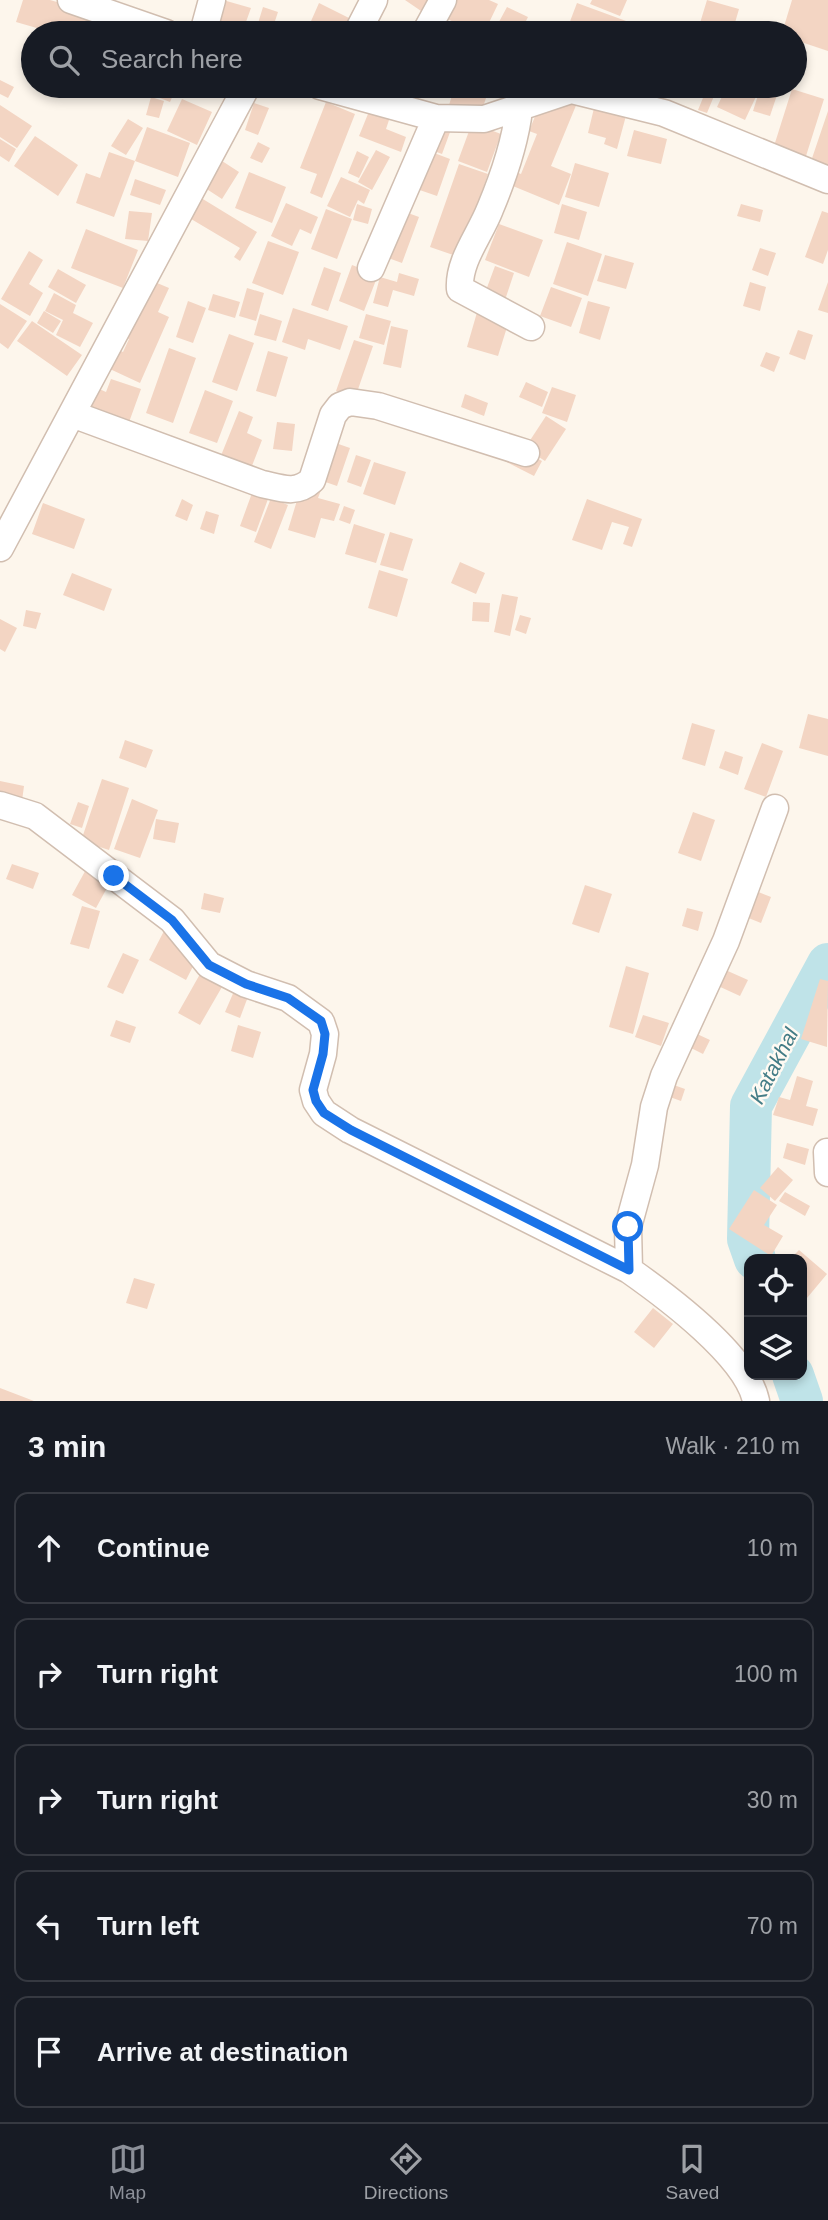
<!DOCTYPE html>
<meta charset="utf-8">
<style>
:root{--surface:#171b24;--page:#242831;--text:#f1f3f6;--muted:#9ea1a6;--line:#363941;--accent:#8c9099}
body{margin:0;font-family:Helvetica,sans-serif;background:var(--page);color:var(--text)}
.controls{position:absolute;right:21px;bottom:21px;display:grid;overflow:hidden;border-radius:14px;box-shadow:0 4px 10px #0003}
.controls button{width:63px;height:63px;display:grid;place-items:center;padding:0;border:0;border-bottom:2px solid var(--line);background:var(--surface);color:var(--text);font:35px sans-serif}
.stop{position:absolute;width:21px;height:21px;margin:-16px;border:5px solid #1a73e8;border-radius:50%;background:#fff}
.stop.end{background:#1a73e8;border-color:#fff;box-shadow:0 2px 7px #0008}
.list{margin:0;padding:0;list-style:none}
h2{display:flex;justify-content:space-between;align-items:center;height:91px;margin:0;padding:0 28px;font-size:30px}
h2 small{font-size:23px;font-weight:400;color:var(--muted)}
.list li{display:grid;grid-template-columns:46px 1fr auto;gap:21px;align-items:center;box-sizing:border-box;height:112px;margin:0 14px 14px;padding:0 14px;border:2px solid var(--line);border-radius:14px}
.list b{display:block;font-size:26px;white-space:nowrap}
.list em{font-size:23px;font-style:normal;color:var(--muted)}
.icon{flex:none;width:38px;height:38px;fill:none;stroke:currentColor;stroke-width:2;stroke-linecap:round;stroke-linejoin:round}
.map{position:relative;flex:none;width:828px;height:1401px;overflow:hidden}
.search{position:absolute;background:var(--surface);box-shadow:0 4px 10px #0003;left:21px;right:21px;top:21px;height:77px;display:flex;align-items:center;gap:18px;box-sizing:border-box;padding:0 24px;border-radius:38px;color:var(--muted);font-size:26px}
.sheet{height:721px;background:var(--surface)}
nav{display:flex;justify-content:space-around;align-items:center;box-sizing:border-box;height:98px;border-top:2px solid var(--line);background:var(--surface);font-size:19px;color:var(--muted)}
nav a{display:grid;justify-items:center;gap:4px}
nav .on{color:var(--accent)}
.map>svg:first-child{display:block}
</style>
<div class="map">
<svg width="828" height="1401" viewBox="0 0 828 1401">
<rect width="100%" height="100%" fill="#fdf6ec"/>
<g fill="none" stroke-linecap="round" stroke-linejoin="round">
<path stroke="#bfe3e8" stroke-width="42" d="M755,1259L748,1239L751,1106L828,964
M793,1375L802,1401"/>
</g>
<path fill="#f3d5c3" d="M23,0H50L92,12L86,33H54L16,22Z
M223,0L251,8L242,33H222L212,30Z
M405,0H433L424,13Z
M446,0H489L498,4L484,33H477L439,15Z
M592,0H627L620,16L590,4Z
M707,0L739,9L732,33H697Z
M792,0H828V51L795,40V33H782Z
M319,3L349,18L341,33H320L308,28Z
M577,3L637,25L634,33H594L569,24Z
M263,7L278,12L271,33H255Z
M507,7L528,17L520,33H493Z
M0,80L14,87L8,98L0,94Z
M142,86H177L170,102L140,90Z
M455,86H490L480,116L449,105Z
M626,86H659L656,97L625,88Z
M727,86H761L745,120L717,107Z
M761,86H780L770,116L753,111Z
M792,89L824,99L800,175L768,165Z
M546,90L577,103L551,166L571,174L559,205L498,180L504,167L521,174L537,134L529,131Z
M705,93L714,96L707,113L698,110Z
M151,97L164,101L159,118L146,115Z
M182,99L212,112L197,145L167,131Z
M326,102L355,114L322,198L310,193L317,174L300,168Z
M254,103L269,108L258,135L245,130Z
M595,104L627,112L617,149L604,144L606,138L588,133Z
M0,105L32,126L17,148L0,137Z
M370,109L390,117L386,129L406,137L401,152L359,136Z
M828,111V178L806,176Z
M128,119L143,128L126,155L111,146Z
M472,123L501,134L487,172L458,161Z
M453,124L442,154L423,147Z
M147,127L190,143L178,177L135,161Z
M634,130L667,139L661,164L627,156Z
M35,136L78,165L58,196L14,166Z
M0,139L16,149L9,162L0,156Z
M258,142L270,148L262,163L250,158Z
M421,148L450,159L437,196L408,186Z
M376,150L390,157L372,190L358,182Z
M357,151L369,157L359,178L348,173Z
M109,152L135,161L114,217L76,203L86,173L100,178Z
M219,159L239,172L222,199L202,186Z
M575,163L609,173L599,207L565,197Z
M459,164L488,174L459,257L430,247Z
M249,172L286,187L272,223L235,208Z
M341,177L357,184L356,186L357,184L370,190L364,204L358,200L350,217L327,206Z
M135,179L166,190L160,205L130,195Z
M193,193L257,232L240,261L234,257L240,248L181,213Z
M286,203L318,217L311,234L300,229L292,246L271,236Z
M357,204L372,209L368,224L353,220Z
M562,204L587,212L579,240L554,233Z
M741,204L763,210L760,222L737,216Z
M326,209L352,219L337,259L311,249Z
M397,209L419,217L402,263L380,255Z
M129,211L152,213L148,241L125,239Z
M822,211L828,213V250L823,264L805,257Z
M499,224L543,240L529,277L485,260Z
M86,229L138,250L123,288L71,268Z
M268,241L299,252L283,295L252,283Z
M567,242L602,254L588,296L553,284Z
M760,248L776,253L768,276L752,270Z
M29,251L43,260L29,284L43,293L30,316L1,299Z
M605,255L634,263L626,289L597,281Z
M352,265L378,275L364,311L339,301Z
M495,266L514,273L505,300L485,293Z
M324,267L341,273L328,311L311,305Z
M58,269L86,285L76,303L48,287Z
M399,273L419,279L414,296L393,290L388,307L373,303L380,277L397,282Z
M138,275L169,288L158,312L169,317L140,383L97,363L105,345L123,352L129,339L113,332Z
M750,282L766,287L760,311L743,306Z
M828,282V313L818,310Z
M551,287L582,298L571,327L540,316Z
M247,288L264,293L256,321L239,316Z
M54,293L76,305L73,313L93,323L80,347L56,335L63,320L45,311Z
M213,294L240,302L235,318L208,310Z
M188,301L206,308L193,343L176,337Z
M588,301L610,307L600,340L579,333Z
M480,302L512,311L498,356L467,347Z
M0,304L27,321L8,349L0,343Z
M293,308L348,326L340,350L308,339L305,350L282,342Z
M44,311L61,321L53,333L37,323Z
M260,314L282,321L276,341L254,335Z
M366,314L391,321L384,345L359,338Z
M32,321L82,355L67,376L17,341Z
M391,326L408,330L401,368L383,364Z
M798,330L813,335L805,360L789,354Z
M229,334L254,343L237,391L212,382Z
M354,340L373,346L355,398L336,391Z
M169,348L196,358L173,423L146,413Z
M268,351L288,357L276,397L256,391Z
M766,352L780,357L774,372L760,366Z
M111,379L141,389L128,425L89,412L97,388L106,392Z
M526,382L548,392L542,407L519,397Z
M552,387L576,395L567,422L542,413Z
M205,390L233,401L217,443L189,433Z
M465,394L488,403L484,416L461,407Z
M239,411L253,417L247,433L262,440L250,471L220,458Z
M546,416L566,429L545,461L525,448Z
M277,422L295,424L292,451L273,449Z
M321,438L350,448L337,486L308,476Z
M505,442L542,461L534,476L497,457Z
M356,455L371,460L361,487L347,482Z
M374,462L406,472L395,505L363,494Z
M302,484L321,490L318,498L340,504L334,521L321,518L315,538L288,530Z
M252,493L268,499L256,532L240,526Z
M271,498L288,505L271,549L254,542Z
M182,499L193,505L187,521L175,516Z
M587,499L642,519L632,547L623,544L629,527L612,522L602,550L572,540Z
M43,503L85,519L74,549L32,534Z
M344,506L355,510L350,524L339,520Z
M206,511L219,515L214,534L200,529Z
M354,524L385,534L376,563L345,554Z
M390,532L413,539L403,571L380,565Z
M460,562L485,573L476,594L451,583Z
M379,570L408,579L397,617L368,608Z
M72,573L112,589L104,611L63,595Z
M502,594L518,597L510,636L494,632Z
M473,602L490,603L489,622L472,621Z
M26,610L41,613L36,629L23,626Z
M520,615L531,618L526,634L515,630Z
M0,619L17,628L5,652L0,649Z
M808,714L828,719V756L799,748Z
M692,723L715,730L705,766L682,759Z
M125,740L153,750L146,768L119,758Z
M762,743L783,751L766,797L744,789Z
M725,751L743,757L738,775L719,768Z
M102,779L129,788L109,850L81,841Z
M0,781L24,786L22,801L0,797Z
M132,799L158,810L140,858L114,849Z
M78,802L89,806L82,828L70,824Z
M693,812L715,820L701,861L678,853Z
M156,819L179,823L175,843L153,839Z
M12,864L39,873L33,889L6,879Z
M89,864L113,877L96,908L72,895Z
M585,885L612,894L599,933L572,924Z
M741,885L771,897L761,923L731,911Z
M204,893L224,898L220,913L201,909Z
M82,906L100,911L89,949L70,944Z
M687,908L703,912L698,931L682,926Z
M165,929L202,949L186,980L149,960Z
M123,953L139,960L123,994L107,987Z
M712,964L748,980L740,996L705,980Z
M626,966L649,973L633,1034L609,1027Z
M204,967L226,980L200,1025L178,1013Z
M820,979L828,981L827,1047L801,1039Z
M235,989L249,994L240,1018L225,1012Z
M643,1015L669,1023L661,1046L635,1037Z
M116,1020L136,1027L130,1043L110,1036Z
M238,1025L261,1032L253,1058L231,1051Z
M682,1027L710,1040L703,1054L675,1040Z
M797,1076L813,1081L806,1106L818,1109L813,1126L773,1115L779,1097L790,1100Z
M657,1079L685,1089L681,1101L653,1091Z
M787,1143L809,1149L805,1165L783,1158Z
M778,1167L793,1180L775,1201L760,1188Z
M754,1190L777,1205L764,1225L783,1236L771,1256L729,1229Z
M785,1192L810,1206L805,1216L779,1201Z
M799,1250L827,1274L802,1304V1259H790Z
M134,1278L155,1284L147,1309L126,1303Z
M653,1308L673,1324L654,1348L634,1332Z
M0,1388L34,1401H0Z"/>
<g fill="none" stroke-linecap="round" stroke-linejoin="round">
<defs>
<path id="street" d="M71,0L166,33
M203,33L212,0
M357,33L374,0
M425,33L443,0
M320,86L436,118L484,119L571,90L664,113L828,180
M519,110C515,143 503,178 490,209C480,235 458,261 460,289L531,327
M371,268L436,118
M72,414L262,484C281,488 296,495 312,480L333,415L340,406L350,402L378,406L526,453
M0,548L247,86
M0,805L35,816L172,920L209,965L246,984L288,998L321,1022L325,1034L323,1054L313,1090L316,1101L324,1113L350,1130L629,1270C666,1296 747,1356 756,1401
M827,1152L828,1173
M629,1270L628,1227L645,1165L654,1107L664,1076L726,941L775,808"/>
</defs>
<use href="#street" stroke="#d1beb0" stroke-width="29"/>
<use href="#street" stroke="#fff" stroke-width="26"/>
</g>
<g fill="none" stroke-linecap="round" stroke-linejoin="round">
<path stroke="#1a73e8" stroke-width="9" d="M114,876L172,920L209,965L246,984L288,998L321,1021L325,1034L323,1054L313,1090L316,1101L324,1113L351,1130L629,1270L628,1227"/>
</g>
<g text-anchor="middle" stroke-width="5" stroke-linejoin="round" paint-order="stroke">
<g font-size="21" font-style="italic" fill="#437c86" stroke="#fffaf3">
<text transform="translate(774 1066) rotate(-63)" y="7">Katakhal</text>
</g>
</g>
</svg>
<div class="controls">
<button><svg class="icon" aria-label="locate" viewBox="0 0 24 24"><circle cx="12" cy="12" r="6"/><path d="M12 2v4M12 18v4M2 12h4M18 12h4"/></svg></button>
<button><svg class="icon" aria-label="layers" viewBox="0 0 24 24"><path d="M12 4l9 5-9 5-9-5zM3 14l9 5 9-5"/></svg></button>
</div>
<div class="stop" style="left:628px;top:1227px"></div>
<div class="stop end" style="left:114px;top:876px"></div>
<div class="search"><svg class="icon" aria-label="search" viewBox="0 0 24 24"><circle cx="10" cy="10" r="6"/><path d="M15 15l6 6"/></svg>Search here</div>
</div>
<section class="sheet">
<h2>3 min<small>Walk · 210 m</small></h2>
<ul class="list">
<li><svg class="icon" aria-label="ahead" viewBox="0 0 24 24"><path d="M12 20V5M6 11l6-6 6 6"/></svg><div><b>Continue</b></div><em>10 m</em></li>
<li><svg class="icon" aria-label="right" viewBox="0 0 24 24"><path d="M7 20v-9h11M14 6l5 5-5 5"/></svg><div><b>Turn right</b></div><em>100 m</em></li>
<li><svg class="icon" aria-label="right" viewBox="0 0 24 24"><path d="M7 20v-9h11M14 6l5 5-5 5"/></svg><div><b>Turn right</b></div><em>30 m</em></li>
<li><svg class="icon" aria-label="left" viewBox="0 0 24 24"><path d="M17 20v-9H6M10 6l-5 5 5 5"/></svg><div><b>Turn left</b></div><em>70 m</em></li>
<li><svg class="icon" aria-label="arrive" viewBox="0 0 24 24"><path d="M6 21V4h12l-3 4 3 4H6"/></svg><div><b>Arrive at destination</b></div></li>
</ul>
</section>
<nav>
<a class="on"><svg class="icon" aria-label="map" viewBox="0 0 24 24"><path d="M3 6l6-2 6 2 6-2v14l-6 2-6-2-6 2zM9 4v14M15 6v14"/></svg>Map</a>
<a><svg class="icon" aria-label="directions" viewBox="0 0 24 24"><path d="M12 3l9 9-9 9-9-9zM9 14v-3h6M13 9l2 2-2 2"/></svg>Directions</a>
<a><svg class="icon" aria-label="saved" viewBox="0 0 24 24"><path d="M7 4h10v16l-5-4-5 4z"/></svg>Saved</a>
</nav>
